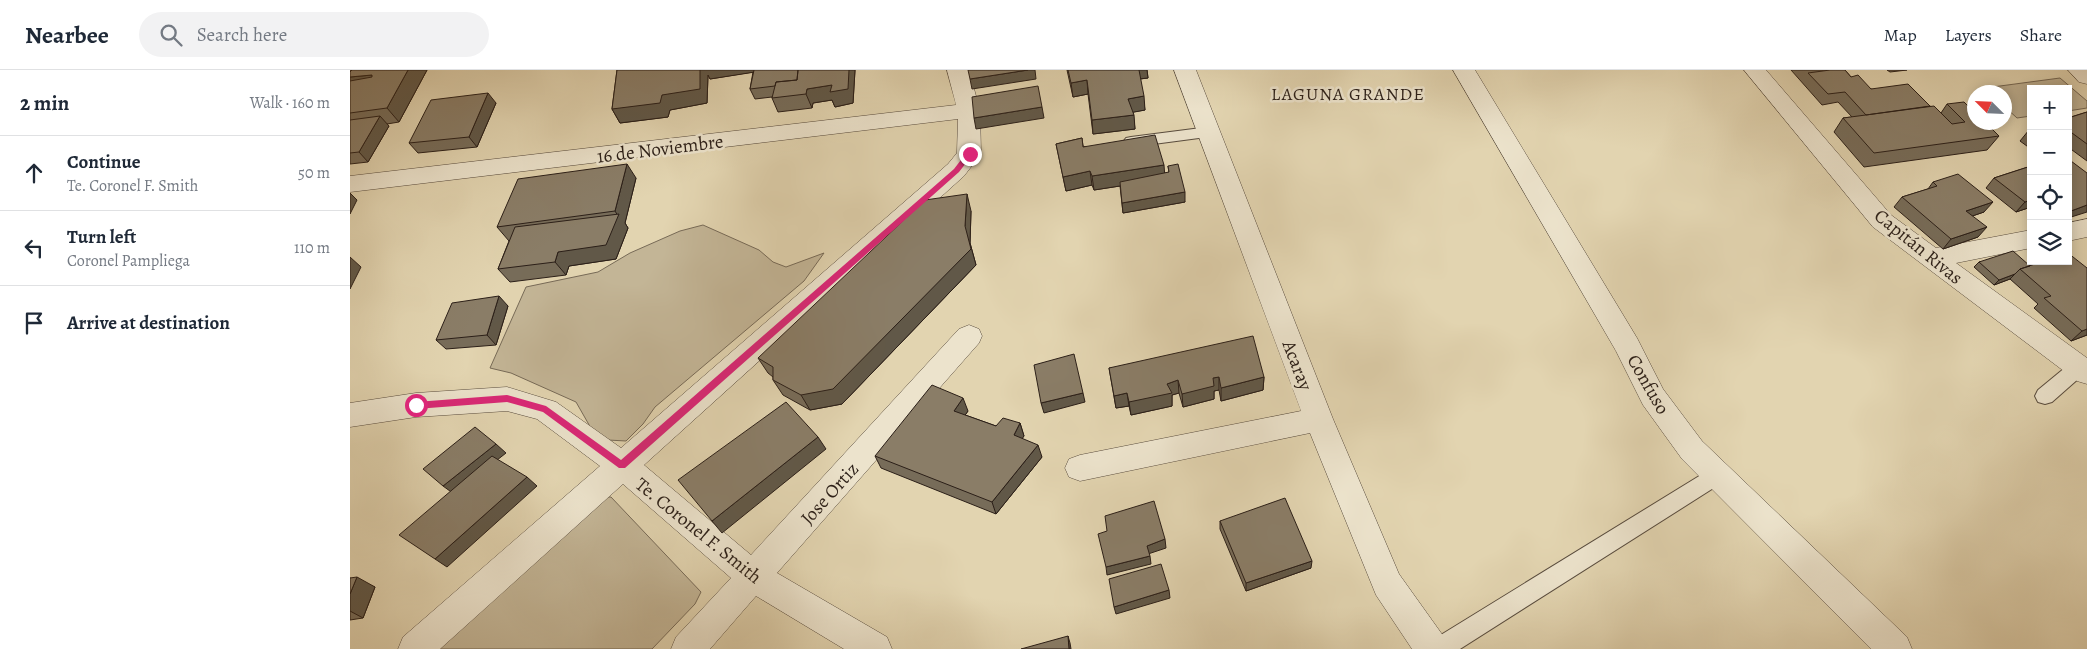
<!DOCTYPE html>
<meta charset="utf-8">
<style>
:root{--surface:#fff;--page:#f2f2f3;--text:#1f2937;--muted:#747a83;--line:#e0e1e3}
body{margin:0;font-family:Alegreya,serif;background:var(--page);color:var(--text)}
.controls{position:absolute;right:15px;top:15px;display:grid;overflow:hidden;border-radius:0px;box-shadow:0 2px 12px #0003}
.controls button{width:45px;height:45px;display:grid;place-items:center;padding:0;border:0;border-bottom:1px solid var(--line);background:var(--surface);color:var(--text);font:25px sans-serif}
.compass{position:absolute;left:1617px;top:15px;width:45px;height:45px;border-radius:50%;background:var(--surface);box-shadow:0 2px 12px #0003;rotate:294deg}
.stop{position:absolute;width:15px;height:15px;margin:-11px;border:4px solid #db2777;border-radius:50%;background:#fff}
.stop.end{background:#db2777;border-color:#fff;box-shadow:0 1px 5px #0008}
.list{margin:0;padding:0;list-style:none}
h2{display:flex;justify-content:space-between;align-items:center;height:65px;margin:0;padding:0 20px;font-size:21px}
h2 small{font-size:16px;font-weight:400;color:var(--muted)}
.list li{display:grid;grid-template-columns:32px 1fr auto;gap:15px;align-items:center;box-sizing:border-box;height:75px;padding:0 20px;border-top:1px solid var(--line)}
.list b{display:block;font-size:19px;white-space:nowrap}
.list p{margin:0;font-size:16px;white-space:nowrap;color:var(--muted)}
.list em{font-size:16px;font-style:normal;color:var(--muted)}
.icon{flex:none;width:28px;height:28px;fill:none;stroke:currentColor;stroke-width:2;stroke-linecap:round;stroke-linejoin:round}
.map{position:relative;flex:none;width:1737px;height:579px;overflow:hidden}
header{display:flex;align-items:center;gap:30px;box-sizing:border-box;height:70px;padding:0 25px;background:var(--surface);border-bottom:1px solid var(--line)}
header strong{font-size:24px}
nav{display:flex;gap:28px;margin-inline-start:auto;font-size:18px}
.search{width:350px;height:45px;background:var(--page);display:flex;align-items:center;gap:12px;box-sizing:border-box;padding:0 18px;border-radius:28px;color:var(--muted);font-size:19px}
main{display:flex}
aside{flex:1;background:var(--surface)}
.map>svg:first-child{display:block}
</style>
<header>
<strong>Nearbee</strong>
<div class="search"><svg class="icon" aria-label="search" viewBox="0 0 24 24"><circle cx="10" cy="10" r="6"/><path d="M15 15l6 6"/></svg>Search here</div>
<nav><a>Map</a><a>Layers</a><a>Share</a></nav>
</header>
<main>
<aside>
<h2>2 min<small>Walk · 160 m</small></h2>
<ul class="list">
<li><svg class="icon" aria-label="ahead" viewBox="0 0 24 24"><path d="M12 20V5M6 11l6-6 6 6"/></svg><div><b>Continue</b><p>Te. Coronel F. Smith</p></div><em>50 m</em></li>
<li><svg class="icon" aria-label="left" viewBox="0 0 24 24"><path d="M17 20v-9H6M10 6l-5 5 5 5"/></svg><div><b>Turn left</b><p>Coronel Pampliega</p></div><em>110 m</em></li>
<li><svg class="icon" aria-label="arrive" viewBox="0 0 24 24"><path d="M6 21V4h12l-3 4 3 4H6"/></svg><div><b>Arrive at destination</b></div></li>
</ul>
</aside>
<div class="map">
<svg width="1737" height="579" viewBox="0 0 1737 579">
<rect width="100%" height="100%" fill="#e2d4b0"/>
<filter id="stains"><feTurbulence type="fractalNoise" baseFrequency=".004" numOctaves="4"/><feColorMatrix values="0 0 0 0 .2 0 0 0 0 .09 0 0 0 0 .02 0 0 0 .5 -.17"/></filter>
<radialGradient id="worn" r=".72"><stop offset=".6" stop-color="#630" stop-opacity="0"/><stop offset="1" stop-color="#630" stop-opacity=".3"/></radialGradient>
<path fill="#c3b596" stroke="#776a57" d="M1710,8L1737,31V38L1718,41V19H1681V46L1667,48L1655,37L1654,22H1639L1635,18Z
M353,155L409,180L423,192L436,197L474,183L454,211L305,337L293,354L276,371L258,370L242,360L226,332L161,303L140,298L176,217L248,202L280,183L330,161Z
M252,427H261L351,522L345,534L302,579H84Z"/>
<g fill="none" stroke-linecap="round" stroke-linejoin="round">
<defs>
<path id="service" d="M859,57L864,58L867,62L864,66L781,77L776,76L773,72L776,68L781,67Z
M1729,289L1736,292V302L1702,332L1695,334L1688,332L1685,326L1688,320L1722,292Z
M1366,397L1373,400L1376,406L1373,412L1110,579H1077L1081,571L1359,400Z"/>
<path id="minor" d="M597,0H619L630,41L631,84L614,106L294,395L401,485L609,259L619,255L629,259L632,266L629,273L427,503L537,567L542,579H494L406,526L360,579H321L326,567L381,508L273,414L90,579H48L53,567L250,396L187,349L157,341L66,347L0,357V333L66,323L157,317L206,332L271,378L598,94L607,83L608,49L0,122V106L606,35Z
M824,0H846L983,349L1049,504L1094,567L1099,579H1062L1026,525L960,363L730,411L719,407L715,398L719,389L730,385L951,341Z
M1103,0H1125L1287,268L1313,319L1352,371L1557,567L1562,579H1521L1332,389L1293,335L1266,281Z
M1394,0H1416L1541,145L1586,178L1681,160V178L1606,193L1737,288V314L1727,311L1523,157Z
M1718,0H1737V14L1729,12Z
M1737,149V167L1718,171V153Z"/>
</defs>
<use href="#service" stroke="#594c3e" stroke-width="2"/>
<use href="#minor" stroke="#594c3e" stroke-width="1"/>
<use href="#service" fill="#ece3cc" fill-rule="evenodd"/>
<use href="#minor" fill="#ece3cc" fill-rule="evenodd"/>
</g>
<path fill="#776c59" stroke="#2b1f18" d="M0,0H77L49,52L37,54L39,56L18,92L0,94Z
M267,0H505L503,33L485,37L482,30L463,33L462,38L428,42L422,28V27L405,29L400,19L403,2L360,9L358,5L357,33L320,40L318,47L270,53L262,39Z
M717,0H797L798,8L790,9L795,40L783,42L785,59L743,64L738,24L723,27Z
M1441,0H1495L1501,7L1521,19L1580,36L1591,43L1597,34L1649,66L1637,80L1514,97L1484,62L1493,48L1502,47L1488,32L1472,35Z
M1537,0H1557L1540,2Z
M146,33L127,77L68,83L59,73Z
M1737,42V91L1718,77V48Z
M1679,60H1681V79L1670,71Z
M732,68L733,76L814,103H819L818,96L835,132L773,143L770,116L744,120L742,115L716,121L706,74Z
M1681,96V137L1666,142L1636,118L1644,108Z
M286,108L275,153L278,158L266,189L219,196L216,205L160,212L148,199L159,171L147,157Z
M1583,112L1634,142L1622,146L1628,167L1593,179L1544,137L1552,127L1578,119Z
M621,141L620,173L626,195L492,334L460,340L433,325L423,310V307L418,303L408,288Z
M1629,192L1737,198V265L1721,271L1684,238L1688,234L1660,209L1644,215L1624,197Z
M158,236L146,275L96,279L86,270Z
M759,298L914,307L913,320L871,331L869,320L864,321V329L833,337L829,323L822,325V336L781,345L779,336L766,338Z
M618,341L615,345L646,356L670,353L674,366L672,368L692,387L646,444L531,398L525,386Z
M870,451L961,498L896,521L870,459Z
M0,508L25,517L13,548L0,550Z"/>
<path fill="#615848" stroke="#2b1f18" d="M58,0H77L49,52L37,38Z
M350,0H405V2L360,9L358,5L357,33L320,40L318,47L270,53L262,39L312,25Z
M499,0H505L503,33L485,37L482,30L463,33L462,38L456,24L457,19L482,15Z
M678,0H685L686,9L622,19L620,9Z
M788,0H797L798,8L789,9Z
M22,5L34,19L0,14V7Z
M737,10L738,24L723,27L721,13Z
M138,23L146,33L127,77L119,67Z
M794,26L795,40L779,43L778,29Z
M692,37L694,48L626,59L624,48Z
M784,45L785,59L743,64L742,50Z
M30,46L39,56L18,92L9,82Z
M277,94L286,108L275,153L278,158L266,189L219,196L216,205L205,192L208,182L268,146L265,141Z
M814,95L815,109L744,120L742,106Z
M740,101L742,115L716,121L713,107Z
M835,122V132L773,143L772,133Z
M0,123L7,130L0,144Z
M617,124L621,141L620,173L626,195L492,334L460,340L451,325L615,156Z
M1681,130V137L1666,142L1675,132Z
M1643,132L1634,142L1608,151L1616,141Z
M1737,135V142L1718,148V144L1721,141Z
M1637,157L1628,167L1593,179L1601,169Z
M0,187L11,197L0,219Z
M1665,204L1660,209L1644,215L1649,210Z
M149,226L158,236L146,275L137,265Z
M1737,259V265L1721,271L1732,261Z
M869,307V320L864,321V329L833,337L832,324L863,308Z
M914,307L913,320L871,331V318Z
M828,310L829,323L822,325V336L781,345L779,332L817,314Z
M733,323L735,332L694,343L691,333Z
M777,323L779,336L766,338L764,326Z
M613,328L618,341L609,354L604,341Z
M670,353L674,366L667,377L664,365Z
M468,367L476,379L372,463L362,451Z
M146,374L156,383L104,424L93,416Z
M688,375L692,387L646,444L642,432Z
M177,407L187,416L97,497L85,489Z
M815,469L816,478L798,484L797,476Z
M800,486L801,494L757,505L756,497Z
M962,491L961,498L896,521V513Z
M7,507L25,517L13,548L0,541V524Z
M819,520L820,528L766,544L764,537Z
M718,566L720,573L721,579H719Z"/>
<path fill="#8a7d67" stroke="#2b1f18" d="M2,0H58L37,38L0,43V11L22,7V5L0,7V2Z
M267,0H350V19L312,25L310,33L262,39Z
M404,0H448L447,10L426,12L425,16L400,19Z
M448,0H499L498,19L480,22L482,15L457,19L456,24L422,28L426,12L447,10Z
M618,0H678L620,9Z
M718,0H789L794,26L778,29L784,45L742,50L737,10L721,13Z
M1480,0H1495L1501,7L1508,5L1521,19L1558,14L1580,36L1516,45L1495,22L1478,24L1458,3Z
M688,16L692,37L624,48L622,27Z
M138,23L119,67L59,73L81,30Z
M1614,32L1624,42V52H1635L1649,66L1524,83L1493,48L1584,36L1602,54L1615,52L1597,34Z
M1737,42V74L1722,63L1718,65V48Z
M30,46L9,82L0,83V50Z
M805,65L814,95L742,106L740,101L713,107L706,74L732,68L733,77Z
M1721,91L1737,103V135L1721,141L1718,138V92Z
M277,94L265,141L147,157L168,109Z
M828,94L835,122L772,133L770,112L819,102L818,96Z
M1681,96V130L1675,132L1644,108Z
M1608,104L1643,132L1616,141L1637,157L1601,169L1552,127L1587,116L1583,112Z
M617,124L615,156L621,179L483,319L451,325L423,310V297L408,288L575,130Z
M269,144L256,175L208,182L205,192L148,199L165,157Z
M1663,181L1680,196L1670,199L1665,204L1649,210L1629,192Z
M1718,183L1737,198V259L1732,261L1694,228L1701,226L1670,199L1694,191H1718Z
M149,226L137,265L86,270L102,233Z
M903,266L914,307L871,318L869,307L863,308L864,316L832,324L828,310L817,314L822,323L779,332L777,323L764,326L759,298Z
M724,284L733,323L691,333L684,295Z
M582,315L613,328L604,341L646,356L653,348L670,353L664,365L688,375L642,432L525,386Z
M436,332L468,367L362,451L328,410Z
M125,357L146,374L93,416L73,399Z
M142,386L177,407L85,489L49,465Z
M935,428L962,491L896,513L870,451Z
M804,431L815,469L797,476L800,486L756,497L748,464L757,461L755,446Z
M811,494L819,520L764,537L759,509Z
M7,507L0,524V508Z
M718,566L719,579H671Z"/>
<path fill="#db2777" d="M617,82L623,84L609,102L275,398H269L193,342L157,332L66,339L62,335L66,332L157,325L196,336L271,390L604,99Z"/>
<g text-anchor="middle" stroke-width="5" stroke-linejoin="round" paint-order="stroke">
<g font-size="18" letter-spacing="1" fill="#2b1f18" stroke="#ece3cc">
<text x="998" y="30">LAGUNA GRANDE</text>
</g>
<g font-size="19" fill="#2b1f18" stroke="#ece3cc">
<text transform="translate(310 78) rotate(-7)" y="7">16 de Noviembre</text>
<text transform="translate(1569 176) rotate(39)" y="7">Capitán Rivas</text>
<text transform="translate(948 295) rotate(69)" y="7">Acaray</text>
<text transform="translate(1299 314) rotate(60)" y="7">Confuso</text>
<text transform="translate(479 423) rotate(-48)" y="7">Jose Ortiz</text>
<text transform="translate(349 460) rotate(39)" y="7">Te. Coronel F. Smith</text>
</g>
</g>
<rect width="100%" height="100%" filter="url(#stains)"/>
<rect width="100%" height="100%" fill="url(#worn)"/>
</svg>
<div class="controls">
<button>+</button>
<button>−</button>
<button><svg class="icon" aria-label="locate" viewBox="0 0 24 24"><circle cx="12" cy="12" r="6"/><path d="M12 2v4M12 18v4M2 12h4M18 12h4"/></svg></button>
<button><svg class="icon" aria-label="layers" viewBox="0 0 24 24"><path d="M12 4l9 5-9 5-9-5zM3 14l9 5 9-5"/></svg></button>
</div>
<svg class="compass" viewBox="-18 -18 36 36"><path d="M0-13l5 13h-10z" fill="#e53935"/><path d="M0 13l5-13h-10z" fill="#747a83"/></svg>
<div class="stop" style="left:66px;top:335px"></div>
<div class="stop end" style="left:620px;top:84px"></div>
</div>
</main>
